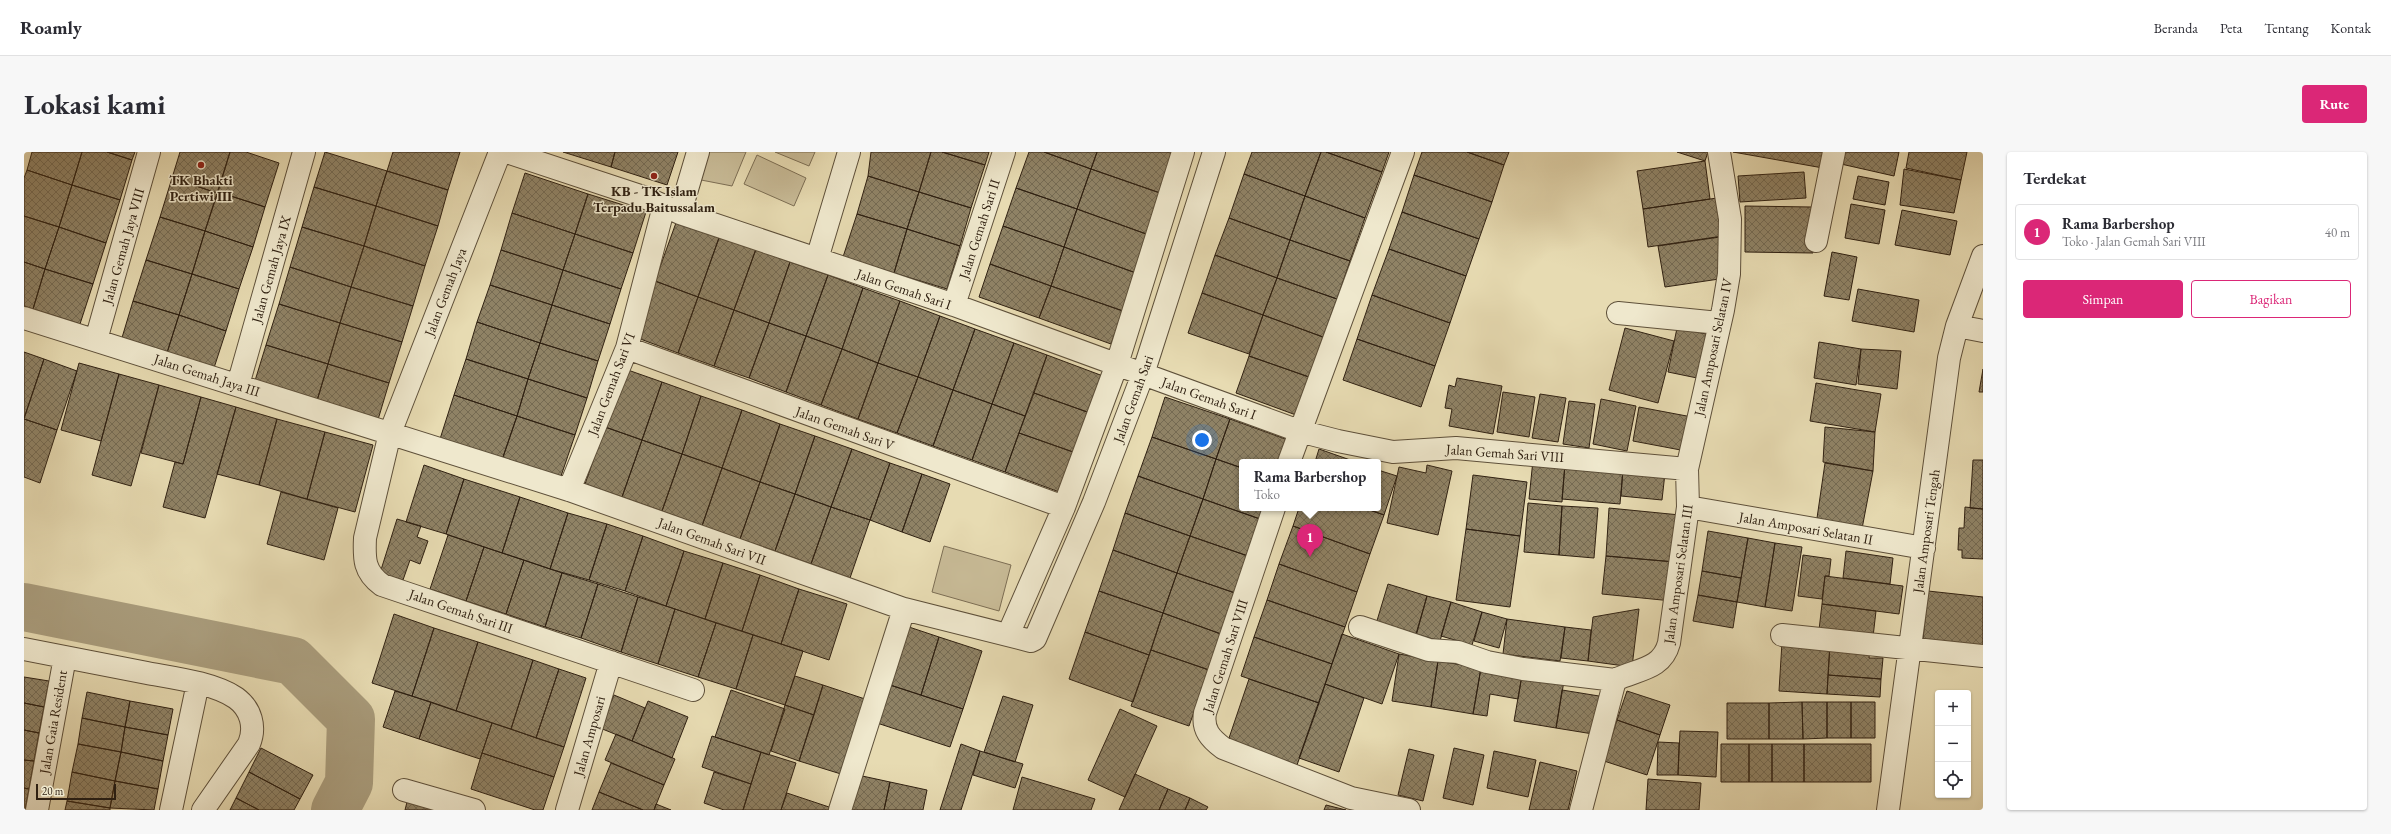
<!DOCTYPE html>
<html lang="id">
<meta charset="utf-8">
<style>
:root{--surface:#fff;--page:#f7f7f7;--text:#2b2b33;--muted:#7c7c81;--line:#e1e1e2;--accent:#db2777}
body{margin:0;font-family:"EB Garamond",serif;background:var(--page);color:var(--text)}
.controls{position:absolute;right:12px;bottom:12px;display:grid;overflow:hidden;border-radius:4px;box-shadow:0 1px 3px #0004}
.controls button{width:36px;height:36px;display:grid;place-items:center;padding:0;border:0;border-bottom:1px solid var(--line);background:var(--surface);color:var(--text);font:20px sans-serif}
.scale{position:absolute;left:12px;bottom:10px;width:80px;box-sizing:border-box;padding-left:4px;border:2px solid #302112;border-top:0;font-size:11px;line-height:14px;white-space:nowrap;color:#302112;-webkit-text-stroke:3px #efe8cd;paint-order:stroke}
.you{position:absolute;left:1178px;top:288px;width:14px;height:14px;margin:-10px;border:3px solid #fff;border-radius:50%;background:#1a73e8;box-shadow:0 0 0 6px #1a73e833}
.badge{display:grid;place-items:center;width:26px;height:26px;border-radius:50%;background:var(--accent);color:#fff;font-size:13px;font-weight:700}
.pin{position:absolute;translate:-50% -33px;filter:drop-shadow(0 1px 2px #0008)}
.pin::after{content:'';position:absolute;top:21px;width:14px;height:12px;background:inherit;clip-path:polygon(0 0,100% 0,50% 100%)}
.popup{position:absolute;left:1215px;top:307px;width:142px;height:52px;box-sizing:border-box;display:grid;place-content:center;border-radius:4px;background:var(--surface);filter:drop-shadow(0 1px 3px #0005);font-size:13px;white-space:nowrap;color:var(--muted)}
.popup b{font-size:15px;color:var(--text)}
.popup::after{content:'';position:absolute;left:50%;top:100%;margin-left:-8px;border:8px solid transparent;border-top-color:var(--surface)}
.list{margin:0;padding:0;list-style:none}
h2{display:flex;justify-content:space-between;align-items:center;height:52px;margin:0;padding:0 16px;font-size:17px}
h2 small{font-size:13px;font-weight:400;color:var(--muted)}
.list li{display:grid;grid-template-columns:26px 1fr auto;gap:12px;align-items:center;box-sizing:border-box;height:56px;margin:0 8px 8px;padding:0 8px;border:1px solid var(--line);border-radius:4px}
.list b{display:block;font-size:15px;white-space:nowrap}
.list p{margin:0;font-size:13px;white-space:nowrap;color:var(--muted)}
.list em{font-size:13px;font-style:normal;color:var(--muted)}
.actions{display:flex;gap:8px;padding:12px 16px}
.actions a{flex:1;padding:9px 0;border:1px solid var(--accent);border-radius:4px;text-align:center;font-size:14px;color:var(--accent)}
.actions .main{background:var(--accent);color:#fff}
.icon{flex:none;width:22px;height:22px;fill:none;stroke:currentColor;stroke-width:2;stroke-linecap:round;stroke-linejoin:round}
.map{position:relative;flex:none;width:1959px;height:658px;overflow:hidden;border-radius:4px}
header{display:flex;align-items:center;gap:24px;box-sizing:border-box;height:56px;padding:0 20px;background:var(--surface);border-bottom:1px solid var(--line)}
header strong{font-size:19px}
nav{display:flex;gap:22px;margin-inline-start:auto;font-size:14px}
.intro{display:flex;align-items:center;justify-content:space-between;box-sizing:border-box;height:96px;padding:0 24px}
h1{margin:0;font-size:28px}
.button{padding:10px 18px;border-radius:4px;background:var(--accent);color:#fff;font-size:14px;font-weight:700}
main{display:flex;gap:24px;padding:0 24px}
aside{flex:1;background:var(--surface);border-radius:4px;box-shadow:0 1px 3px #0004}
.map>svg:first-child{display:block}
</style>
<header>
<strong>Roamly</strong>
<nav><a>Beranda</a><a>Peta</a><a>Tentang</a><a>Kontak</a></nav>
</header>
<div class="intro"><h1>Lokasi kami</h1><a class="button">Rute</a></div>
<main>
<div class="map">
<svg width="1959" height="658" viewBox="0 0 1959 658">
<defs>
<pattern id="building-cross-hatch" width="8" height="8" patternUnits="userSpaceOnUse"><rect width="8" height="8" fill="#8f8265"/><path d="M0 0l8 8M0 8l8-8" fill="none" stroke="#756a52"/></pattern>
</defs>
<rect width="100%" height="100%" fill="#e7dbb2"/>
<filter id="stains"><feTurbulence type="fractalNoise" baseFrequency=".005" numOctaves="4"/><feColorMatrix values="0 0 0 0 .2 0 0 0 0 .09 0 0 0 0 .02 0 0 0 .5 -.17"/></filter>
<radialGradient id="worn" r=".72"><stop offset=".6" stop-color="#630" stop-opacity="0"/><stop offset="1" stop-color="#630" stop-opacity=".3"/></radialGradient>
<path fill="#c8bb97" stroke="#7c6e54" d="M680,0H722L708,34L672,27Z
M751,0H791L785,14Z
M733,3L782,26L770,54L720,32Z
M920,394L987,413L975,459L908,440Z"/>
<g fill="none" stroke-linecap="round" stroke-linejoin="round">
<path stroke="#a99c7c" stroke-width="48" d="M0,455L269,509L327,567L325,631L311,658"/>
</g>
<path fill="url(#building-cross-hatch)" stroke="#302112" d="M8,0H58L48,33L3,18Z
M58,0H83L108,8L96,48L48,33Z
M83,0H111L108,8Z
M156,0H206L193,41L148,26Z
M206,0H222L255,11L241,55L194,40Z
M301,0L363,19L352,54L290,35Z
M369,0H436L424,38L363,19Z
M539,0H591L587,15Z
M591,0H654L643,33L587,15Z
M847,0H907L895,40L844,24Z
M907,0H918L961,13L947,56L895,40Z
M918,0H965L961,13Z
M1005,0H1020L1067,17L1053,57L992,36Z
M1020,0H1073L1067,17Z
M1073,0H1154L1139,42L1067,17Z
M1228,0H1297L1281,44L1220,22Z
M1297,0H1302L1358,20L1341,66L1281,44Z
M1302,0H1365L1358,20Z
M1398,0H1443L1480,13L1468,50L1390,23Z
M1443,0H1485L1480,13Z
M1653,0H1684L1681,9Z
M1709,0H1802L1799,16Z
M1820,0H1875L1870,24L1817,12Z
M1885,0H1943L1937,28L1882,16Z
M1681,9L1686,47L1619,57L1613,19Z
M1067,17L1139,42L1125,83L1053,57Z
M1880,17L1937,28L1930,61L1876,53Z
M3,18L48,33L35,75L0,64V26Z
M363,19L424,38L414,74L352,54Z
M1780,20L1782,46L1716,50L1714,24Z
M501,21L564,42L551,82L488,61Z
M1220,22L1281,44L1266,88L1205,66Z
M1390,23L1468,50L1455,87L1378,60Z
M844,24L895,40L883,77L833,62Z
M1834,24L1865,30L1861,53L1829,47Z
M148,26L193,41L181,79L136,65Z
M48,33L96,48L82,91L35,75Z
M290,35L352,54L340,94L278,75Z
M992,36L1053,57L1040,95L979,74Z
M194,40L241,55L229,95L181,79Z
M895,40L947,56L936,94L883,77Z
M564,42L622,60L609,101L551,82Z
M1281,44L1341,66L1326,109L1266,88Z
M1693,46L1699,84L1624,95L1619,57Z
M1827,52L1861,58L1855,92L1821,86Z
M352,54L414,74L401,114L340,94Z
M1721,54L1788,55L1789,101L1721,100Z
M1053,57L1125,83L1112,121L1040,95Z
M1878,58L1933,69L1926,103L1871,93Z
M1378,60L1455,87L1442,124L1365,97Z
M488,61L551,82L539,118L477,98Z
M833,62L883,77L870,121L819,105Z
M0,64L35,75L21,117L0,110Z
M136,65L181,79L168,122L122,108Z
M1205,66L1266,88L1253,126L1191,103Z
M653,68L696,83L674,145L631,129Z
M979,74L1040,95L1027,134L966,112Z
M35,75L82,91L69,132L21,117Z
M278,75L340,94L327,135L266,115Z
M883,77L936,94L923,137L870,121Z
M181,79L229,95L215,137L168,122Z
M551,82L609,101L597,137L539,118Z
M696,83L732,97L710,158L674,145Z
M1696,85L1702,126L1641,135L1634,94Z
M1266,88L1326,109L1313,147L1253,126Z
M340,94L401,114L389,154L327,135Z
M1040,95L1112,121L1099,159L1027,134Z
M732,97L766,110L745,171L710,158Z
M1365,97L1442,124L1426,171L1348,143Z
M477,98L539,118L528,153L466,133Z
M1808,100L1833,105L1825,148L1800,144Z
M1191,103L1253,126L1239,163L1178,141Z
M122,108L168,122L155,163L109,149Z
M0,110L21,117L9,157L0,154Z
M766,110L804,123L782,184L745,171Z
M966,112L1027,134L1015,166L955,145Z
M266,115L327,135L316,171L255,152Z
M21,117L69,132L56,172L9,157Z
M539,118L597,137L586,172L528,153Z
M168,122L215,137L202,179L155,163Z
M804,123L839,136L818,197L782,184Z
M1253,126L1313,147L1299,185L1239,163Z
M631,129L674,145L654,201L611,185Z
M466,133L528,153L516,191L453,170Z
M1027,134L1099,159L1087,192L1015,166Z
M327,135L389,154L378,190L316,171Z
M839,136L876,149L854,211L818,197Z
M1834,137L1895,148L1890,180L1828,169Z
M1178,141L1239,163L1225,202L1164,181Z
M1348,143L1426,171L1411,214L1333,187Z
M674,145L710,158L690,214L654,201Z
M109,149L155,163L142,204L97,189Z
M876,149L916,164L894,225L854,211Z
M255,152L316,171L304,212L242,193Z
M528,153L586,172L574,209L516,191Z
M710,158L745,171L725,226L690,214Z
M155,163L202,179L189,219L142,204Z
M1239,163L1299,185L1285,225L1225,204Z
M916,164L951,177L929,238L894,225Z
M453,170L516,191L504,227L442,207Z
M316,171L378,190L365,231L304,212Z
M745,171L782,184L762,240L725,226Z
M1601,176L1650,189L1634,251L1585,238Z
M1653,176L1687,183L1678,227L1644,220Z
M951,177L990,191L968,252L929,238Z
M782,184L818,197L797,253L762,240Z
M1333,187L1411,214L1397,255L1319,228Z
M1795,190L1837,197L1832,233L1790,226Z
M516,191L574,209L563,246L504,227Z
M990,191L1023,203L1001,264L968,252Z
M242,193L304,212L292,252L230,232Z
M818,197L854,211L834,267L797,253Z
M1837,197L1877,199L1873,237L1834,232Z
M0,200L20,207L0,266Z
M1023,203L1079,224L1066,261L1010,241Z
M1225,204L1285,225L1272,263L1212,241Z
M20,207L53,219L33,278L0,267Z
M442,207L504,227L493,264L430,243Z
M55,211L95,222L77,289L37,278Z
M854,211L894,225L873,281L834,267Z
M304,212L365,231L353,271L292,252Z
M601,217L638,230L618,288L581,275Z
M1959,217V240H1955Z
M95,222L135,233L107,334L68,323Z
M894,225L929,238L909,294L873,281Z
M1433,226L1478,234L1469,282L1425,274L1428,257L1421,256L1425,233L1431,235Z
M504,227L563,246L551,283L493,264Z
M638,230L677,244L658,302L618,288Z
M1792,231L1857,242L1851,280L1786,269Z
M135,233L177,245L159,312L117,301Z
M929,238L968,252L948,308L909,294Z
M1479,240L1511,245L1505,285L1473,280Z
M1010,241L1066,261L1052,301L995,281Z
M1516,242L1542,246L1534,290L1508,286Z
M430,243L493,264L478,308L416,287Z
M677,244L718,258L698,316L658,302Z
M177,245L212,255L181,366L139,355L151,310L159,312Z
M1141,245L1206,267L1192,307L1128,285Z
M1577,247L1612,254L1603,299L1569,292Z
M1545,249L1571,252L1565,296L1539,292Z
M968,252L1001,264L981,320L948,308Z
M212,255L253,267L235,333L193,322Z
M1615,255L1668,265L1662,299L1609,289Z
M718,258L756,272L736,330L698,316Z
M493,264L551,283L536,327L478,308Z
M0,267L33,278L16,331L0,325Z
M253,267L301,280L283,347L235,333Z
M1206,267L1264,288L1256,310H1218V316L1192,307Z
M756,272L791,284L771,342L736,330Z
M581,275L618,288L598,345L561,332Z
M1801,275L1851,280L1849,319L1799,310Z
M301,280L349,293L331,360L283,347Z
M995,281L1052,301L1038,341L981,320Z
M791,284L828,297L807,355L771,342Z
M1128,285L1192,307L1179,347L1114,324Z
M618,288L658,302L638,359L598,345Z
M828,297L866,311L846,368L807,355Z
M1295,297L1332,310H1291Z
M658,302L698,316L678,374L638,359Z
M1192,307L1218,316V356H1240L1236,367L1179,347Z
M1509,308L1541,312L1538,350L1505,347Z
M1949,308H1959V357L1946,356Z
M866,311L898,322L878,380L846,368Z
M1801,311L1849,319L1837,382L1792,373Z
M1541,312L1599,317L1596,352L1538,347Z
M400,313L440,327L422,382L382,370Z
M1403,313L1428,319L1414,383L1363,371L1375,315L1402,321Z
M698,316L736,330L716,387L678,374Z
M1599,317L1641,321L1638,348L1597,344Z
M1354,318L1373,324L1360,363L1340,356H1354Z
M898,322L926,332L906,390L878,380Z
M1449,323L1503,330L1496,384L1442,377Z
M1114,324L1179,347L1166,384L1101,361Z
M440,327L496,345L478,401L422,382Z
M736,330L771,342L751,399L716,387Z
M257,340L314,356L300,408L243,392Z
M771,342L807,355L787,412L751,399Z
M496,345L544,361L526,417L478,401Z
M1179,347L1236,367L1224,404L1166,384Z
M1504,351L1538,354L1535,403L1500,400Z
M1538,354L1574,356L1570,406L1535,403Z
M807,355L846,368L826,426L787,412Z
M1941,355L1959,357V407L1938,406V398H1934L1935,376H1940Z
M1275,356H1340L1360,363L1346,402L1269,374Z
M1585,356L1656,363L1651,410L1582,404Z
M544,361L583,372L565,428L526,417Z
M1101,361L1166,384L1153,421L1089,398Z
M373,367L397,374L393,385L404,389L396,412L386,408L379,428L356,421Z
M583,372L619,384L601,439L565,428Z
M1269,374L1346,402L1333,440L1255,412Z
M1442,377L1496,384L1486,455L1432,448Z
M1684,379L1724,386L1717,426L1678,419Z
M424,383L460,395L442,449L406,437Z
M619,384L660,399L642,454L601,439Z
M1166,384L1224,404L1211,441L1153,421Z
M1724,386L1751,391L1741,455L1713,450Z
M1751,391L1778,395L1768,459L1741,455Z
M460,395L500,408L482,462L442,449Z
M1089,398L1153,421L1139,461L1075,439Z
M660,399L699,411L681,467L642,454Z
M1822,399L1869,406L1866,432L1819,426Z
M1779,403L1807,407L1805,424H1801L1798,447L1774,444Z
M1582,404L1651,410L1648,449L1578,442Z
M500,408L538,421L521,475L482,462Z
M699,411L736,423L718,479L681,467Z
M1255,412L1333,440L1321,475L1243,448Z
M1678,419L1717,426L1713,450L1674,443Z
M538,421L574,432L557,486L521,475Z
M1153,421L1211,441L1197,482L1139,461Z
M736,423L775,437L757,492L718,479Z
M1801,424L1879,434L1875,462L1798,452Z
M574,432L614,445L597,500L557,486Z
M1364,432L1403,444L1392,484L1352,472Z
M775,437L823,452L805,508L757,492Z
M1075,439L1139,461L1125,503L1061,480Z
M1904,439L1959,445V494L1899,487Z
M1674,443L1713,450L1709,476L1669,469Z
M1403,444L1427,450L1416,489L1392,482Z
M614,445L651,457L634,512L597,500Z
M1243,448L1321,475L1308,512L1230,485Z
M1427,450L1458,460L1448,493L1417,484Z
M1798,452L1852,459L1849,485L1795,478Z
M651,457L692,471L674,525L634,512Z
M1615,457L1608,515L1564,509L1569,465Z
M1458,460L1483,467L1475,496L1450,489Z
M1139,461L1197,482L1185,518L1127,498Z
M370,462L410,476L388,544L348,531Z
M1483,467L1541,475L1536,509L1479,502Z
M692,471L729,483L712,537L674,525Z
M885,475L915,485L897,543L866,533Z
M1541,475L1567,478L1564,509L1537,506Z
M410,476L454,490L432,559L388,544Z
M1061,480L1125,503L1109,550L1045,527Z
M1318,482L1375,502L1358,552L1301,532Z
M729,483L779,499L761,553L712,537Z
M915,485L958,499L939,557L897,543Z
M1230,485L1308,512L1295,551L1217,524Z
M454,490L509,508L487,577L432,559Z
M1758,490L1806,492L1803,542L1755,539Z
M1806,492L1846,495L1845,506H1859L1857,527L1804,523Z
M1127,498L1185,518L1165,574L1107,554Z
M1375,502L1414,509L1407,555L1368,549Z
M509,508L535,517L512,586L487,577Z
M1414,509L1457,516L1449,562L1407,555Z
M1457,516L1498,523L1494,547L1466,542L1463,564L1449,562Z
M535,517L562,526L540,595L512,586Z
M1498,523L1540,529L1532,576L1490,569Z
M1804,523L1857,527L1856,545L1803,542Z
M771,524L799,533L790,563L761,553Z
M0,525L25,529L20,555L0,551Z
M1225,527L1295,551L1273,613L1204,589Z
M1301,532L1340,546L1315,620L1275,606Z
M799,533L841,547L817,622L775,609Z
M866,533L939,557L926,595L853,571Z
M707,538L761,557L745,603L691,585Z
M1538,538L1575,544L1569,582L1532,576Z
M371,539L407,550L395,587L359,575Z
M1603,539L1646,553L1636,583L1593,568Z
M63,540L106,549L101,575L58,566Z
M590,543L621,556L608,589L576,576Z
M979,544L1009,553L991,610L960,600Z
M106,549L149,557L144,583L101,575Z
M624,549L664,565L648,606L608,589Z
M407,550L468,571L456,607L395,587Z
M1778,550L1779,587H1745V551Z
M1778,550H1803V586L1779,587Z
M1803,550H1827V586H1803Z
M1827,550H1851V586H1827Z
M0,551L20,555L15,581L0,578Z
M1703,551H1745V587H1703Z
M761,553L790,563L775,609L747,599Z
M1096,557L1133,574L1101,645L1064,628Z
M58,566L101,575L97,600L54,592Z
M1593,568L1636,583L1623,623L1580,609Z
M468,571L540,595L530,625L458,601Z
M101,575L144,583L139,609L97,600Z
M0,578L15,581L10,609L0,608Z
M1656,579L1694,580L1692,625L1654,623Z
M592,582L651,607L640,633L581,608Z
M688,584L737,600L727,632L678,615Z
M1634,590L1655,591L1654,623H1633Z
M54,592L97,600L91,629L48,620Z
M937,592L956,599L937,658H916Z
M1697,592H1725V630H1697Z
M1725,592H1748V630H1725Z
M1748,592H1780V630H1748Z
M1780,592H1847V630H1780Z
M237,596L289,623L276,647L225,620Z
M1430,596L1460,603L1449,653L1419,646Z
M1385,597L1410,603L1399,649L1374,643Z
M956,599L999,612L991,636L949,623Z
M1470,599L1512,608L1504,645L1463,636Z
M97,600L139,609L134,637L91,629Z
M737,600L772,611L757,658H719Z
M458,601L530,625L519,658H511L447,637Z
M0,608L10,609L5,637L0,636Z
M1516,610L1553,619L1544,658H1505Z
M587,611L640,633L630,658H619L575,640Z
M48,620L91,629L86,656L43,649Z
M225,620L276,647L270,658H235L212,646Z
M690,620L727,632L719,658H700L680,651Z
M829,622L866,630L860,658H822Z
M1111,622L1144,637L1135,658H1095Z
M998,625L1071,647L1067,658H989Z
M1624,627L1677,631L1675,658H1622Z
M91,629L134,637L130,658L86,656Z
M866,630L903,638L899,658H860Z
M0,636L5,637L1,658H0Z
M1144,637L1166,646L1161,658H1135Z
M575,640L619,658H568Z
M763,641L808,656L807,658H757Z
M212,646L235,658H206Z
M384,646L423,658H381Z
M1166,646L1184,655L1182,658H1161Z
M43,649L86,656V658H41Z
M632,652L647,658H630Z
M1302,653L1322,658H1300Z"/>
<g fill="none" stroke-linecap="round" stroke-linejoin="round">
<defs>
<path id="minor" d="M476,0L366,281L341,386C340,407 340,420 358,433L669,538
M483,0L622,46L656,61L930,153L1275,279L1314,289L1369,300L1432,296L1663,317
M656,61L674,0
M1792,89L1810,0
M793,107L825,0
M930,153L980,0
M1594,161L1695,171
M0,166L545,338L880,457L1007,489L1011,487L1070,350L1119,222L1190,0
M1933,174L1959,179
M72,188L125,0
M603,196L1040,355
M214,233L280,0
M1265,310L1379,0
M545,338L603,196L640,54
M1664,355L1900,396
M1250,356L1181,561C1178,578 1187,587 1199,596L1327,646L1385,658
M1336,475L1405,498L1434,500L1463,510L1499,517L1591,528
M984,483L1040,355L1093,212L1159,0
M1758,483L1959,504
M0,497C41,505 82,513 123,521C150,526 190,531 212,546C227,557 232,575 225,592L179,658
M380,638L450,658
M13,658L41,505
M147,658L174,531
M543,658L587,510
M816,658L880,457
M1557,658L1591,528C1613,517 1638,518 1645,491L1664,355L1663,317L1699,158L1705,122L1706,67L1695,0
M1864,658L1925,206L1933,174L1959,104"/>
</defs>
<use href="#minor" stroke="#5e503a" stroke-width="24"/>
<use href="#minor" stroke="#efe8cd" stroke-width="22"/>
</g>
<g fill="#8f2418" stroke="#efe8cd" stroke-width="1.5">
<circle cx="177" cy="13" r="4"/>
<circle cx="630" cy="24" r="4"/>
</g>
<g text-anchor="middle" stroke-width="3" stroke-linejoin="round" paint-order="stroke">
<g font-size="14" font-weight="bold" fill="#302112" stroke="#efe8cd">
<text x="177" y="33">TK Bhakti<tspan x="177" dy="16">Pertiwi III</tspan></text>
<text x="630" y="44">KB - TK Islam<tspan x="630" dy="16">Terpadu Baitussalam</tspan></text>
</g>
<g font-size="14" fill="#302112" stroke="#efe8cd">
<text transform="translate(955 77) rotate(-72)" y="5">Jalan Gemah Sari II</text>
<text transform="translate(99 94) rotate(-74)" y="5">Jalan Gemah Jaya VIII</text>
<text transform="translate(247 117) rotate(-74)" y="5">Jalan Gemah Jaya IX</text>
<text transform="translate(880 137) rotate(19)" y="5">Jalan Gemah Sari I</text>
<text transform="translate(421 140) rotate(-69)" y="5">Jalan Gemah Jaya</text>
<text transform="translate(1689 195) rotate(-78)" y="5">Jalan Amposari Selatan IV</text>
<text transform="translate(183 223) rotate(18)" y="5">Jalan Gemah Jaya III</text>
<text transform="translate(587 232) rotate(-69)" y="5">Jalan Gemah Sari VI</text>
<text transform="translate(1185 246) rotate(20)" y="5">Jalan Gemah Sari I</text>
<text transform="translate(1109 247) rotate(-70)" y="5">Jalan Gemah Sari</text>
<text transform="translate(821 276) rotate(20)" y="5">Jalan Gemah Sari V</text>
<text transform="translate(1481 301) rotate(4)" y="5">Jalan Gemah Sari VIII</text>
<text transform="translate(1782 376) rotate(10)" y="5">Jalan Amposari Selatan II</text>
<text transform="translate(1902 379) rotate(-82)" y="5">Jalan Amposari Tengah</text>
<text transform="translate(688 389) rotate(20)" y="5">Jalan Gemah Sari VII</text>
<text transform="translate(1654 422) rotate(-82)" y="5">Jalan Amposari Selatan III</text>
<text transform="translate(437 459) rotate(19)" y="5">Jalan Gemah Sari III</text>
<text transform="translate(1201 504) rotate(-72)" y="5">Jalan Gemah Sari VIII</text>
<text transform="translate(29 570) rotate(-80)" y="5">Jalan Gaia Resident</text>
<text transform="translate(565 584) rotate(-74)" y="5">Jalan Amposari</text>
</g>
</g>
<rect width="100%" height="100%" filter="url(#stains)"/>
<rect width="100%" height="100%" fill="url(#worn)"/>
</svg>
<div class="controls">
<button>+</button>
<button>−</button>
<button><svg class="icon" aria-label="locate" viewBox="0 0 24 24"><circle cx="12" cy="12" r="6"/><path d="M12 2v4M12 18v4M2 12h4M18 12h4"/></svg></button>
</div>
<div class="scale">20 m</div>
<div class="you"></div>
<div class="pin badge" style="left:1286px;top:405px">1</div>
<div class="popup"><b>Rama Barbershop</b>Toko</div>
</div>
<aside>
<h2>Terdekat<small></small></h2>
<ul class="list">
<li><span class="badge">1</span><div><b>Rama Barbershop</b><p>Toko · Jalan Gemah Sari VIII</p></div><em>40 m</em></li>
</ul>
<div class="actions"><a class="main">Simpan</a><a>Bagikan</a></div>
</aside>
</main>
